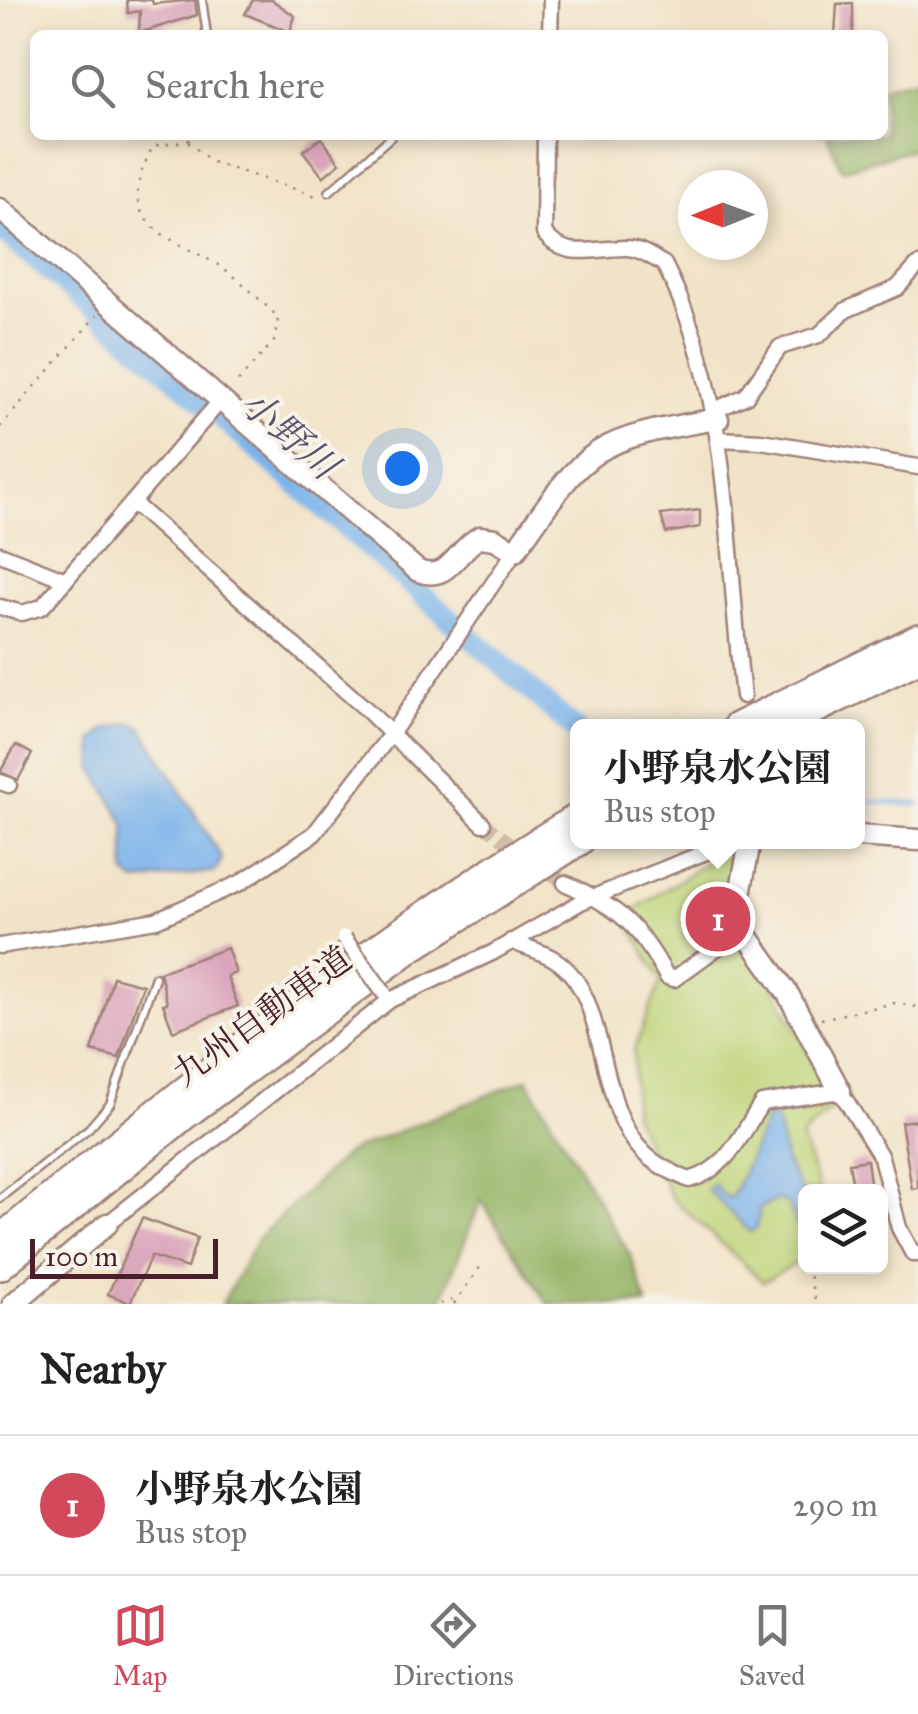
<!DOCTYPE html>
<meta charset="utf-8">
<style>
:root{--surface:#fff;--page:#f2f2f2;--text:#222;--muted:#767676;--line:#e0e0e0;--accent:#d1495b}
body{margin:0;font-family:"IM FELL Great Primer","Noto Serif JP",serif;background:var(--page);color:var(--text)}
.controls{position:absolute;right:30px;bottom:30px;display:grid;overflow:hidden;border-radius:15px;box-shadow:0 5px 15px #0003}
.controls button{width:90px;height:90px;display:grid;place-items:center;padding:0;border:0;border-bottom:2px solid var(--line);background:var(--surface);color:var(--text);font:50px sans-serif}
.compass{position:absolute;left:678px;top:170px;width:90px;height:90px;border-radius:50%;background:var(--surface);box-shadow:0 5px 15px #0003;rotate:269deg}
.scale{position:absolute;left:30px;bottom:25px;width:188px;box-sizing:border-box;padding-left:10px;border:5px solid #4a1f2b;border-top:0;font-size:28px;line-height:35px;white-space:nowrap;color:#4a1f2b;-webkit-text-stroke:8px #f7f3e8;paint-order:stroke}
.you{position:absolute;left:402px;top:468px;width:35px;height:35px;margin:-25px;border:8px solid #fff;border-radius:50%;background:#1a73e8;box-shadow:0 0 0 15px #1a73e833}
.badge{display:grid;place-items:center;width:65px;height:65px;border-radius:50%;background:var(--accent);color:#fff;font-size:32px;font-weight:700}
.pin{position:absolute;translate:-50% -50%;border:5px solid #fff;box-shadow:0 2px 10px #0006}
.popup{position:absolute;left:570px;top:719px;width:295px;height:130px;box-sizing:border-box;display:grid;place-content:center;border-radius:15px;background:var(--surface);filter:drop-shadow(0 2px 8px #0005);font-size:32px;white-space:nowrap;color:var(--muted)}
.popup b{font-size:38px;color:var(--text)}
.popup::after{content:'';position:absolute;left:50%;top:100%;margin-left:-20px;border:20px solid transparent;border-top-color:var(--surface)}
.list{margin:0;padding:0;list-style:none}
h2{display:flex;justify-content:space-between;align-items:center;height:130px;margin:0;padding:0 40px;font-size:42px}
h2 small{font-size:32px;font-weight:400;color:var(--muted)}
.list li{display:grid;grid-template-columns:65px 1fr auto;gap:30px;align-items:center;box-sizing:border-box;height:140px;padding:0 40px;border-top:2px solid var(--line)}
.list b{display:block;font-size:38px;white-space:nowrap}
.list p{margin:0;font-size:32px;white-space:nowrap;color:var(--muted)}
.list em{font-size:32px;font-style:normal;color:var(--muted)}
.icon{flex:none;width:55px;height:55px;fill:none;stroke:currentColor;stroke-width:2;stroke-linecap:round;stroke-linejoin:round}
.map{position:relative;flex:none;width:918px;height:1304px;overflow:hidden}
.search{position:absolute;background:var(--surface);box-shadow:0 5px 15px #0003;left:30px;right:30px;top:30px;height:110px;display:flex;align-items:center;gap:25px;box-sizing:border-box;padding:0 35px;border-radius:15px;color:var(--muted);font-size:38px}
.sheet{height:270px;background:var(--surface)}
nav{display:flex;justify-content:space-around;align-items:center;box-sizing:border-box;height:140px;border-top:2px solid var(--line);background:var(--surface);font-size:28px;color:var(--muted)}
nav a{display:grid;justify-items:center;gap:5px}
nav .on{color:var(--accent)}
.map>svg:first-child{display:block}
</style>
<div class="map">
<svg width="918" height="1304" viewBox="0 0 918 1304">
<rect width="100%" height="100%" fill="#f7f3e8"/>
<filter id="ink" filterUnits="userSpaceOnUse"><feTurbulence type="fractalNoise" baseFrequency=".01" numOctaves="2"/><feDisplacementMap in="SourceGraphic" scale="20" xChannelSelector="R" yChannelSelector="G"/><feConvolveMatrix kernelMatrix="1 2 1 2 8 2 1 2 1" color-interpolation-filters="sRGB"/></filter>
<filter id="wash" filterUnits="userSpaceOnUse"><feTurbulence type="fractalNoise" baseFrequency=".0048" numOctaves="4" result="noise"/><feDisplacementMap in="SourceGraphic" scale="40" xChannelSelector="R" yChannelSelector="G"/><feGaussianBlur stdDeviation="2.25" result="paint"/><feColorMatrix in="noise" values="0 0 0 0 0 0 0 0 0 0 0 0 0 0 0 0 0 1.4 0 .05"/><feComposite in="paint" operator="in"/></filter>
<g filter="url(#wash)">
<rect width="100%" height="100%" fill="#f1e3c7"/>
<path fill="#bed478" stroke="#847a52" stroke-width="2.5" d="M738,842H744L733,905L835,1106L801,1137L820,1191L806,1192L805,1258L763,1282L671,1197L633,1114L634,1050L661,981L625,916Z"/>
<path fill="#96b668" stroke="#706a4a" stroke-width="2.5" d="M918,77V147L842,170L827,135H883V86Z
M527,1079L631,1257L647,1304H548L481,1200L440,1304H222L258,1238L348,1152Z"/>
<path fill="#7ab3ea" stroke="#62698a" stroke-width="2.5" d="M130,723L141,726L222,858L216,871L136,882L125,873V824L94,770L93,741L106,729Z
M767,1116L776,1118L786,1163L805,1197L806,1236L802,1237L788,1205L779,1199L760,1208L756,1229L750,1232L707,1189L715,1184L720,1193L730,1198C734,1194 765,1125 767,1116Z"/>
<g fill="none" stroke-linecap="round" stroke-linejoin="round">
<path stroke="#7ab3ea" stroke-width="4" d="M858,801L918,804"/>
<path stroke="#7ab3ea" stroke-width="22" d="M0,229L196,395L578,732"/>
</g>
<g id="blocks">
<path fill="#daa5bb" d="M127,0H152L153,4L195,0L197,15L139,33L140,11L128,13Z
M253,0H272L295,16L290,32L245,14Z
M853,3V35H835L837,4Z
M321,138L340,163L323,177L303,151Z
M700,510V527L666,533L661,515Z
M16,745L32,754L18,780L0,772Z
M227,948L236,973L227,976L238,1006L173,1031L163,1004L167,1003L160,972Z
M113,977L143,985L119,1058L92,1051Z
M918,1120V1188L912,1189L901,1122Z
M867,1160L871,1189L854,1192L849,1163Z
M142,1218L197,1238L187,1268L151,1256L130,1303L108,1294Z"/>
</g>
</g>
<g filter="url(#ink)">
<use href="#blocks" fill-opacity="0" stroke="#9e8179" stroke-width="2.5"/>
<g fill="none" stroke-linecap="round" stroke-linejoin="round">
<path stroke="#d0bca8" stroke-width="14" stroke-dasharray="14 7" stroke-linecap="butt" d="M483,824L565,883"/>
<defs>
<path id="lane" d="M202,0L207,35
M329,192L393,135
M708,923L721,924L739,916
M0,1198L89,1128L110,1104L155,977"/>
<path id="street" d="M550,35L551,0
M545,135L544,233C566,262 597,247 627,248C640,248 653,258 664,264C733,397 725,550 743,696
M715,410L746,396L780,347L819,335L846,310L897,288L918,265
M719,439L761,441L918,467
M133,503L366,709L483,824
M0,554L66,580
M0,607L22,613L42,607L222,399
M0,782L9,785
M565,883C618,907 639,925 667,977L674,979L722,944L746,934
M511,941C525,947 541,951 554,959C611,994 594,1103 643,1152C655,1165 674,1173 689,1180C729,1169 740,1135 762,1103L840,1091L881,1157L899,1228L913,1254H918
M0,946L156,920L240,883L314,834L392,733L515,551
M107,1224L390,1000L492,953L581,902L731,842"/>
<path id="secondary" d="M0,209L418,571C450,583 456,549 480,537L495,539L515,551C588,446 589,440 718,419
M858,836L918,840
M750,842L739,899L746,934L788,994L840,1091
M13,1304L107,1224"/>
<path id="highway" d="M736,726L918,637
M784,726L918,660
M0,1238C184,1086 374,939 578,816
M0,1267L184,1117L411,949L580,842"/>
</defs>
<use href="#lane" stroke="#9e8179" stroke-width="11"/>
<use href="#street" stroke="#9e8179" stroke-width="19"/>
<use href="#secondary" stroke="#9e8179" stroke-width="25"/>
<use href="#highway" stroke="#9e8179" stroke-width="30"/>
<path stroke="#9e8179" stroke-width="2.5" stroke-dasharray="2.5 8" stroke-linecap="butt" d="M199,135L187,141L153,146C111,226 163,232 218,265C240,278 259,300 278,317L276,339L233,387
M188,142L212,162L316,196L322,194
M0,427L97,315
M821,1019L895,1003L918,1007
M806,1249L800,1253L806,1262
M807,1266L816,1304
M440,1304L456,1299
M454,1304L482,1264"/>
<use href="#lane" stroke="#fff" stroke-width="6"/>
<use href="#street" stroke="#fff" stroke-width="14"/>
<use href="#secondary" stroke="#fff" stroke-width="20"/>
<use href="#highway" stroke="#fff" stroke-width="25"/>
<defs>
<path id="street-bridge" d="M344,938L384,993"/>
</defs>
<use href="#street-bridge" stroke="#9e8179" stroke-width="19" stroke-linecap="butt"/>
<use href="#street-bridge" stroke="#fff" stroke-width="14"/>
</g>
</g>
<g text-anchor="middle" stroke-width="8" stroke-linejoin="round" paint-order="stroke">
<g font-size="35" fill="#4a1f2b" stroke="#f7f3e8">
<text transform="translate(262 1016) rotate(-36)" y="12">九州自動車道</text>
</g>
<g font-size="38" font-style="italic" fill="#5b536e" stroke="#f7f3e8">
<text transform="translate(289 434) rotate(41)" y="13">小野川</text>
</g>
</g>
</svg>
<div class="controls">
<button><svg class="icon" aria-label="layers" viewBox="0 0 24 24"><path d="M12 4l9 5-9 5-9-5zM3 14l9 5 9-5"/></svg></button>
</div>
<svg class="compass" viewBox="-18 -18 36 36"><path d="M0-13l5 13h-10z" fill="#e53935"/><path d="M0 13l5-13h-10z" fill="#767676"/></svg>
<div class="scale">100 m</div>
<div class="you"></div>
<div class="pin badge" style="left:718px;top:919px">1</div>
<div class="popup"><b>小野泉水公園</b>Bus stop</div>
<div class="search"><svg class="icon" aria-label="search" viewBox="0 0 24 24"><circle cx="10" cy="10" r="6"/><path d="M15 15l6 6"/></svg>Search here</div>
</div>
<section class="sheet">
<h2>Nearby<small></small></h2>
<ul class="list">
<li><span class="badge">1</span><div><b>小野泉水公園</b><p>Bus stop</p></div><em>290 m</em></li>
</ul>
</section>
<nav>
<a class="on"><svg class="icon" aria-label="map" viewBox="0 0 24 24"><path d="M3 6l6-2 6 2 6-2v14l-6 2-6-2-6 2zM9 4v14M15 6v14"/></svg>Map</a>
<a><svg class="icon" aria-label="directions" viewBox="0 0 24 24"><path d="M12 3l9 9-9 9-9-9zM9 14v-3h6M13 9l2 2-2 2"/></svg>Directions</a>
<a><svg class="icon" aria-label="saved" viewBox="0 0 24 24"><path d="M7 4h10v16l-5-4-5 4z"/></svg>Saved</a>
</nav>
